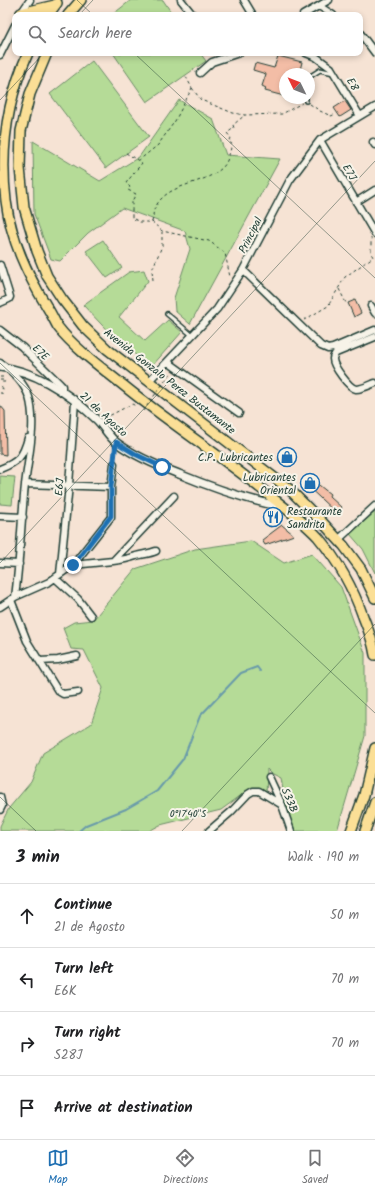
<!DOCTYPE html>
<meta charset="utf-8">
<style>
:root{--surface:#fff;--page:#f2f2f2;--text:#202124;--muted:#757577;--line:#e0e0e0;--accent:#1f6fb2}
body{margin:0;font-family:Kalam,sans-serif;background:var(--page);color:var(--text)}
.compass{position:absolute;left:279px;top:68px;width:36px;height:36px;border-radius:50%;background:var(--surface);box-shadow:0 2px 6px #0003;rotate:313deg}
.stop{position:absolute;width:12px;height:12px;margin:-9px;border:3px solid #1f6fb2;border-radius:50%;background:#fff}
.stop.end{background:#1f6fb2;border-color:#fff;box-shadow:0 1px 4px #0008}
.list{margin:0;padding:0;list-style:none}
h2{display:flex;justify-content:space-between;align-items:center;height:52px;margin:0;padding:0 16px;font-size:17px}
h2 small{font-size:13px;font-weight:400;color:var(--muted)}
.list li{display:grid;grid-template-columns:26px 1fr auto;gap:12px;align-items:center;box-sizing:border-box;height:64px;padding:0 16px;border-top:1px solid var(--line)}
.list b{display:block;font-size:15px;white-space:nowrap}
.list p{margin:0;font-size:13px;white-space:nowrap;color:var(--muted)}
.list em{font-size:13px;font-style:normal;color:var(--muted)}
.icon{flex:none;width:22px;height:22px;fill:none;stroke:currentColor;stroke-width:2;stroke-linecap:round;stroke-linejoin:round}
.map{position:relative;flex:none;width:375px;height:831px;overflow:hidden}
.search{position:absolute;background:var(--surface);box-shadow:0 2px 6px #0003;left:12px;right:12px;top:12px;height:44px;display:flex;align-items:center;gap:10px;box-sizing:border-box;padding:0 14px;border-radius:8px;color:var(--muted);font-size:15px}
.sheet{height:308px;background:var(--surface)}
nav{display:flex;justify-content:space-around;align-items:center;box-sizing:border-box;height:56px;border-top:1px solid var(--line);background:var(--surface);font-size:11px;color:var(--muted)}
nav a{display:grid;justify-items:center;gap:2px}
nav .on{color:var(--accent)}
.map>svg:first-child{display:block}
</style>
<div class="map">
<svg width="375" height="831" viewBox="0 0 375 831">
<rect width="100%" height="100%" fill="#f6e3d4"/>
<filter id="ink" filterUnits="userSpaceOnUse"><feTurbulence type="fractalNoise" baseFrequency=".025" numOctaves="2"/><feDisplacementMap in="SourceGraphic" scale="8" xChannelSelector="R" yChannelSelector="G"/><feConvolveMatrix kernelMatrix="1 2 1 2 8 2 1 2 1" color-interpolation-filters="sRGB"/></filter>
<g filter="url(#ink)">
<path fill="#b5db97" stroke="#6a8c66" d="M131,0H163L173,15H112Z
M113,53H200L206,61L147,102Z
M92,61L149,137L106,168L50,94Z
M179,100L213,119L226,155L280,159L190,324L175,311L174,298L190,249L185,231L122,208L88,233L60,261L51,259L34,214L33,141L100,181L139,157Z
M103,240L122,268L107,278L86,251Z
M144,270L148,281L119,317L145,341L168,320L182,332L152,366L120,344L83,305L129,272Z
M0,476L15,477L12,505L0,504Z
M375,512V573L363,549L350,534Z
M251,541L284,563L312,554L341,587L365,653V736L337,831H290L281,778L271,773L267,769L266,797L251,788L221,810L160,825L149,831H0V826L9,808L31,782L43,753L91,724L103,688L84,650L71,649L63,628L74,622L93,620L135,569L195,549Z"/>
<g fill="none" stroke-linecap="round" stroke-linejoin="round">
<path stroke="#689aaa" stroke-width="2" d="M79,831L86,825L126,809L157,791L183,759L200,716L241,673L257,667L260,671"/>
</g>
<path fill="#f3bda6" stroke="#1f3d34" d="M278,56L302,62L299,74H285L284,96L265,91L266,88L262,86L266,74L253,70L255,63L274,68Z
M345,101L351,110L340,117L334,108Z
M355,300L361,313L354,317L348,303Z
M0,405L5,411L6,455L0,454Z
M292,449L295,454L282,464L278,459Z
M309,477L330,494L329,496L342,508L337,514L304,483Z
M271,514L277,517L271,527L265,524Z
M282,525L294,535L265,545L262,540Z"/>
<g fill="none" stroke-linecap="round" stroke-linejoin="round">
<defs>
<path id="service" d="M309,77L320,70L334,73
M306,98V101
M167,314L193,336"/>
<path id="minor" d="M181,0L193,15
M244,0L253,15
M319,6L333,15
M21,13L30,0
M303,15L329,0
M360,33L375,53
M306,53L316,57L331,68L360,116
M0,55L15,25
M200,73L212,62L239,53
M320,140L375,234
M373,142L375,145
M356,202L375,190
M0,265L10,297L9,299L0,303
M243,270L321,346L328,349L333,348L375,330
M371,306L375,313
M0,330L22,347L59,383L62,386V392
M375,337L336,353C334,356 333,356 333,359C333,366 349,388 356,389C362,389 370,385 375,383
M168,362L239,413
M0,363C13,372 24,382 29,397C37,424 28,458 25,485C21,522 20,560 15,597
M149,381L217,309L243,270L290,180L320,140L375,107
M0,469C18,462 23,457 28,438
M25,484L111,487
M0,516L23,517
M338,540L375,506
M113,561C121,560 128,559 136,556C143,554 149,554 156,551
M0,563L19,564
M73,565L111,517V487L114,464
M60,574L69,485L75,401
M55,578L78,599L91,616
M11,600L27,641L58,691L63,694L78,692
M0,607L15,597L49,582L73,565L113,561L174,496
M40,661L58,660L77,656
M269,777L282,805L291,831
M0,797L2,806L0,810
M209,831L231,812L248,794L253,791H259L282,805"/>
<path id="tertiary" d="M0,367C37,371 71,395 97,420C104,427 109,437 117,443C136,457 158,466 179,474C213,488 247,500 283,507"/>
<path id="primary" d="M21,13L55,5
M48,15L57,3
M68,15L81,0
M28,53C7,100 0,151 6,201C11,240 27,274 47,307C51,313 54,320 58,327C73,347 103,369 123,385C172,425 226,459 275,500C289,511 305,523 318,537C339,562 353,588 364,619C369,631 373,642 375,655
M47,53L30,94L21,131L20,168L24,207L37,251L47,276L62,299L83,326L107,349L289,489L323,523L344,546L361,569L375,598
M351,831L364,795L375,748
M365,831L375,802"/>
</defs>
<use href="#service" stroke="#1f3d34" stroke-width="6"/>
<use href="#minor" stroke="#1f3d34" stroke-width="9"/>
<use href="#tertiary" stroke="#1f3d34" stroke-width="10"/>
<use href="#primary" stroke="#1f3d34" stroke-width="12"/>
<path stroke="#1f3d34" stroke-width="1" stroke-dasharray="3 3" stroke-linecap="butt" d="M192,88L201,100L233,113L245,115L282,114L302,103
M310,104L320,111L331,116L336,114
M126,153L142,163L126,183L130,187L128,190L136,194L132,201V218L140,222H152L162,231L209,241L225,253L230,277
M138,161L158,145L175,121L192,88L185,75
M152,222C153,218 153,213 154,210C166,181 203,187 223,167C228,162 230,151 232,144L229,142L231,138L227,133L234,128L233,125L245,115
M153,280L152,270L162,246V232
M339,289L346,303
M304,320L328,306L345,277L373,257L371,253V238
M0,377H4V375
M0,380H4L5,382H0
M165,381L172,372
M0,386L4,388V389L0,388
M0,393H2V395H0
M105,418L132,404L136,406
M115,457V451"/>
<use href="#service" stroke="#f7f3e8" stroke-width="3"/>
<use href="#minor" stroke="#f7f3e8" stroke-width="6"/>
<use href="#tertiary" stroke="#f7f3e8" stroke-width="7"/>
<use href="#primary" stroke="#fbdf96" stroke-width="9"/>
<path stroke="#1f3d34" stroke-width="1" stroke-dasharray="3 3" stroke-linecap="butt" d="M143,411L165,381"/>
</g>
</g>
<g fill="none" stroke-linecap="round" stroke-linejoin="round" filter="url(#ink)">
<path stroke="#1f6fb2" stroke-width="5" d="M73,565L111,516V487L116,442L137,455L162,467"/>
</g>
<path fill="none" stroke="#1f3d34" stroke-width="1" stroke-opacity="0.45" d="M77,0L93,15M79,15L93,0M134,53L375,278M0,100L44,53M0,363L375,713M0,563L375,161M0,797L36,831M182,831L375,624"/>
<defs>
<symbol id="shop-ring" viewBox="-11 -11 22 22"><circle r="9.5" fill="#f7f3e8" stroke="#1f6fb2" stroke-width="1.5"/><path d="M-5-2.5h2.3a2.7 3.5 0 0 1 5.4 0H5L5.5 6h-11ZM-1.5-2.5h3a1.5 2.3 0 0 0-3 0Z" fill="#1f6fb2"/></symbol>
<symbol id="restaurant-ring" viewBox="-11 -11 22 22"><circle r="9.5" fill="#f7f3e8" stroke="#1f6fb2" stroke-width="1.5"/><path d="M-5-6h1v4h1v-4h1v4h1v-4h1v5L-1.5 .5V6h-2V.5L-5-1ZM5-6V6H3V1.5H1.5Q1.5-4 5-6Z" fill="#1f6fb2"/></symbol>
</defs>
<g fill-rule="evenodd">
<use href="#shop-ring" x="276" y="446" width="22" height="22"/>
<use href="#shop-ring" x="299" y="472" width="22" height="22"/>
<use href="#restaurant-ring" x="262" y="506" width="22" height="22"/>
</g>
<g text-anchor="middle" stroke-width="4" stroke-linejoin="round" paint-order="stroke">
<g font-size="11" fill="#1f3d34" stroke="#f7f3e8">
<text transform="translate(353 84) rotate(60)" y="4">E8</text>
<text transform="translate(350 172) rotate(60)" y="4">E7J</text>
<text transform="translate(250 235) rotate(-63)" y="4">Principal</text>
<text transform="translate(41 352) rotate(43)" y="4">E7E</text>
<text transform="translate(170 381) rotate(38)" y="4">Avenida Gonzalo Perez Bustamante</text>
<text transform="translate(104 414) rotate(43)" y="4">21 de Agosto</text>
<text transform="translate(59 487) rotate(-85)" y="4">E6J</text>
<text transform="translate(290 800) rotate(67)" y="4">S33B</text>
</g>
<g font-size="11" fill="#1f3d34" stroke="#f7f3e8" text-anchor="end">
<text x="273" y="461">C.P. Lubricantes</text>
<text x="296" y="481">Lubricantes<tspan x="296" dy="13">Oriental</tspan></text>
<text x="287" y="515" text-anchor="start">Restaurante<tspan x="287" dy="13">Sandrita</tspan></text>
</g>
</g>
<g font-size="10" text-anchor="middle" fill="#1f3d34" stroke="#f7f3e8" stroke-width="4" stroke-linejoin="round" paint-order="stroke">
<text x="188" y="817">0°17'40"S</text>
</g>
</svg>
<svg class="compass" viewBox="-18 -18 36 36"><path d="M0-13l5 13h-10z" fill="#e53935"/><path d="M0 13l5-13h-10z" fill="#757577"/></svg>
<div class="stop" style="left:162px;top:467px"></div>
<div class="stop end" style="left:73px;top:565px"></div>
<div class="search"><svg class="icon" aria-label="search" viewBox="0 0 24 24"><circle cx="10" cy="10" r="6"/><path d="M15 15l6 6"/></svg>Search here</div>
</div>
<section class="sheet">
<h2>3 min<small>Walk · 190 m</small></h2>
<ul class="list">
<li><svg class="icon" aria-label="ahead" viewBox="0 0 24 24"><path d="M12 20V5M6 11l6-6 6 6"/></svg><div><b>Continue</b><p>21 de Agosto</p></div><em>50 m</em></li>
<li><svg class="icon" aria-label="left" viewBox="0 0 24 24"><path d="M17 20v-9H6M10 6l-5 5 5 5"/></svg><div><b>Turn left</b><p>E6K</p></div><em>70 m</em></li>
<li><svg class="icon" aria-label="right" viewBox="0 0 24 24"><path d="M7 20v-9h11M14 6l5 5-5 5"/></svg><div><b>Turn right</b><p>S28J</p></div><em>70 m</em></li>
<li><svg class="icon" aria-label="arrive" viewBox="0 0 24 24"><path d="M6 21V4h12l-3 4 3 4H6"/></svg><div><b>Arrive at destination</b></div></li>
</ul>
</section>
<nav>
<a class="on"><svg class="icon" aria-label="map" viewBox="0 0 24 24"><path d="M3 6l6-2 6 2 6-2v14l-6 2-6-2-6 2zM9 4v14M15 6v14"/></svg>Map</a>
<a><svg class="icon" aria-label="directions" viewBox="0 0 24 24"><path d="M12 3l9 9-9 9-9-9zM9 14v-3h6M13 9l2 2-2 2"/></svg>Directions</a>
<a><svg class="icon" aria-label="saved" viewBox="0 0 24 24"><path d="M7 4h10v16l-5-4-5 4z"/></svg>Saved</a>
</nav>
